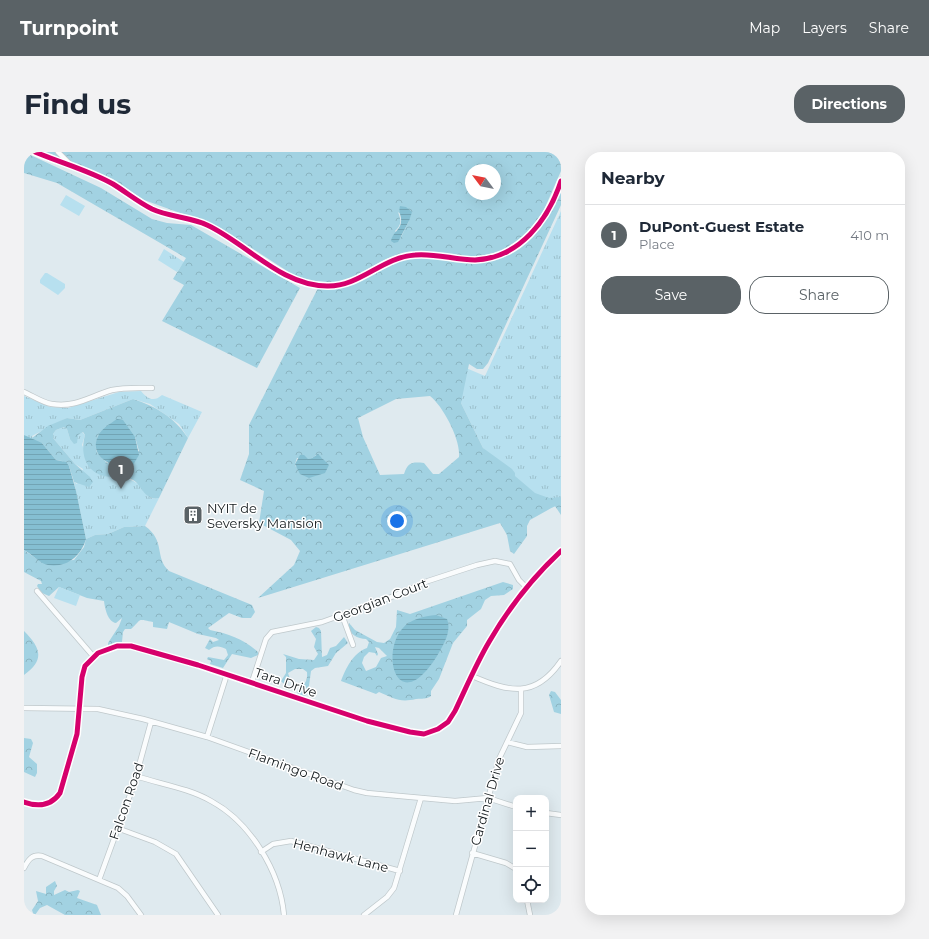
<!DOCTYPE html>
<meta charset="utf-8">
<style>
:root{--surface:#fff;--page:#f2f2f3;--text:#1f2937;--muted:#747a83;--line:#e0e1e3;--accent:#5a6266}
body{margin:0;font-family:Montserrat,sans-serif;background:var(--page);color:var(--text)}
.controls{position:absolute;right:12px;bottom:12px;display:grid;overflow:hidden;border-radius:8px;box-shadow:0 4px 16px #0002}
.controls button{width:36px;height:36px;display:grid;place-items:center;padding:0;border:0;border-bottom:1px solid var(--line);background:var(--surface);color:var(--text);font:20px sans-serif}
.compass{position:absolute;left:441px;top:12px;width:36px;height:36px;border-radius:50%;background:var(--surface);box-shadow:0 4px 16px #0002;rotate:302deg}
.you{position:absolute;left:373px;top:369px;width:14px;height:14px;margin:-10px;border:3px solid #fff;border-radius:50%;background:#1a73e8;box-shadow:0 0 0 6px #1a73e833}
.badge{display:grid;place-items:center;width:26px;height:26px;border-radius:50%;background:var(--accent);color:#fff;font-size:13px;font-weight:700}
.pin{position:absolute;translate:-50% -33px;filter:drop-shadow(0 1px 2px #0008)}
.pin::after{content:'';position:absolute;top:21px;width:14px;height:12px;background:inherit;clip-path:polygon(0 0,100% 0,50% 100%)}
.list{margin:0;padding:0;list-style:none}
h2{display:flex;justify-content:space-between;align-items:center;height:52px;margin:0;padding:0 16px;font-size:17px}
h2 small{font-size:13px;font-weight:400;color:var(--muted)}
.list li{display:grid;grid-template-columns:26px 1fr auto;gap:12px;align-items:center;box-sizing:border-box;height:60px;padding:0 16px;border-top:1px solid var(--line)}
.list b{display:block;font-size:15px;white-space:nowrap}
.list p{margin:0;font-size:13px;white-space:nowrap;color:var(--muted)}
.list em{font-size:13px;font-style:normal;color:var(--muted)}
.actions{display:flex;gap:8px;padding:12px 16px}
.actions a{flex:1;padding:9px 0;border:1px solid var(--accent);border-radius:16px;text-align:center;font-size:14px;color:var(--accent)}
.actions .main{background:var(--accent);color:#fff}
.icon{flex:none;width:22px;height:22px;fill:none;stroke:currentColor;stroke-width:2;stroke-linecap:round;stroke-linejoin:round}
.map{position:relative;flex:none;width:537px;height:763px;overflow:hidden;border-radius:16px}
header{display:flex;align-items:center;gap:24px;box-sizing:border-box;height:56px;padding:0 20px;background:var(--accent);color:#fff}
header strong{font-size:19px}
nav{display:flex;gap:22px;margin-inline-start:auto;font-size:14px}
.intro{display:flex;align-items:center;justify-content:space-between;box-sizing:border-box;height:96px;padding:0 24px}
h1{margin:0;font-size:28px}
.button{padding:10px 18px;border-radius:16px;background:var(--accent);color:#fff;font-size:14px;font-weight:700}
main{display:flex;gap:24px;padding:0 24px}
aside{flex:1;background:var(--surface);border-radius:16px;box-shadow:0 4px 16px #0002}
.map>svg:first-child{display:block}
</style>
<header>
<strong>Turnpoint</strong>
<nav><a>Map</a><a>Layers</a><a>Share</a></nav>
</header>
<div class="intro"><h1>Find us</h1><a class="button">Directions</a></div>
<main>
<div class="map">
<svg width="537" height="763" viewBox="0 0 537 763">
<defs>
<pattern id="grass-tufts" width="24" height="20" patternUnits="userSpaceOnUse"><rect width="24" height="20" fill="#b7e0ef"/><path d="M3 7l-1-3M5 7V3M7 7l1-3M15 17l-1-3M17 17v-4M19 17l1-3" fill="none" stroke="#9cc0cc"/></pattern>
<pattern id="forest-crowns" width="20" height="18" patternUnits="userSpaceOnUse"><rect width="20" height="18" fill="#a2d2e2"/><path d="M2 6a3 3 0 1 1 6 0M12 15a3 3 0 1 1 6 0" fill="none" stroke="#8ab4c1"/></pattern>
<pattern id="water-rules" width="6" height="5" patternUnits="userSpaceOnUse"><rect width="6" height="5" fill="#85bfd2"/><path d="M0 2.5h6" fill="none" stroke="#72a4b4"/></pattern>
</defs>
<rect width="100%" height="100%" fill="#dfeaef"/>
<path fill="url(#grass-tufts)" d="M537,59V353L505,362L459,296L437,251L423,208L461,224Z
M140,97L160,110L153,120L134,108Z
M117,239C123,246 129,251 138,243L178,260L164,286L155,272L142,263L126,252L109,247L56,268L43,266L8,284L11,290L0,283V244L26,255L44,256L95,240Z
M40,275L43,277L46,287L58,280L61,283L58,293L73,321C87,325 102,323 114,332C123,337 120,349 135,346L121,374L100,375L84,382L71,383L62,387L50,330L53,332L59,317L51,312L29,286V282L32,278Z"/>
<path fill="url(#forest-crowns)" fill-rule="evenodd" d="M0,0L77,36L128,67L143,71L167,73L276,136L233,216L138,169L160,133L149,127L162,106L33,31L0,21Z
M20,0H537V19L519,60L499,86L480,99L450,105L404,101H380L362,107L321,129L312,131L295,132L274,126L195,75L120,48L89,27ZM447,18H471V42H447ZM374,60L385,69L377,85L371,79C378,73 377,68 374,60Z
M537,34V53L464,211L459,217H453L445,212L437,251L459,296L488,317L491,321V324L511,341L525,346L537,345V363L531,354L506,368L503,374V384L490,402L486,399L483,383L476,371L234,446L270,413L276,399L267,388L235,371L240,339L216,328L225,302V273L294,136C332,139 344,116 376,108C396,103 415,107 436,109C491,114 518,80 537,34ZM406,244C419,254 437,288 435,305L415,322H409L400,311C388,310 384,310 380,322L356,323L339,285L334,266L372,247ZM292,303L298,306L300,309L272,315L271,312L273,306C281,307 286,309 292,303Z
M109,247C133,255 150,265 164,286L135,346C120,349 119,334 109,328C102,324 96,326 88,325C64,324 55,305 61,283L59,280L54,283L53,291L50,292L46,287L43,277L40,275L32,278L29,282V286L51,312L66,325L69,330L65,335L50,330L45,314L38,309L32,308L18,291L11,290L8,286L24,274L43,266L56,268ZM74,283L111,285L115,299L83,311C71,299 70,300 74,283Z
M121,374C142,389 130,405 145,419L228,453L231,460L227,466H218L205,461L184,476L186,478C205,482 220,487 234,500V503L227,506L208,502L199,516L186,512L187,509L183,507L184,505L200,508L204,503L202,497C196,494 191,493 185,498L181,496L186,487L189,490L195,488L192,486L174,482L145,470L143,477L129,475V470C112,467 119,466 107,477H101L99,480L98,490L92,494L84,495V491L95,474L98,466L92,471C84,470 81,457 80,449L63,446L35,435L25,444L18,441L13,434L14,432H18L17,429L0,420V398L17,410L50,408L60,395L62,387L71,383L84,382L100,375Z
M479,430L489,433V437L480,443L467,444L461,448L457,457L443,468V474L429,491L415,527L407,539V544C401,548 398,546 392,547C375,551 370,546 355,540L352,542L317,529C322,516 329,501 343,496L345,490L342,487C333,487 323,481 325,471L331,478L353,490L360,491L366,487L372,475L373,458L386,462ZM351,495L355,496L363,504L357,506L352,515L342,519L338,511L340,505L345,500L351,501L353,504L354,502Z
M292,475L295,476L297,479L298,505L303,503L306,496L312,494L320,485L324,491L312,501L304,514L291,516L287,519L284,541L280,545L273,541C277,532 284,534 283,520L279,517H271L264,521L266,527L263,533H261L257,529L262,521V505L259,502L275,507L290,508L294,502L290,495L292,487L287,479Z
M0,479C17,496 21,508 0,523Z
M527,539L531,540L537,548V562L530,560L525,543Z
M0,586L7,587L9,591L5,605L13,612V621L11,625L0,620Z
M31,729L33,734L30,739V743L41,738L45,740L54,738L56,739L53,746L73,753L77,763H41L23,753L16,756L11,763H4L9,761L8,758L14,749L12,739L22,742V735Z"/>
<path fill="#b7e0ef" d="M42,43L61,54L55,64L36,53Z
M21,121H23L41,132V136L34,143L16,131V128Z
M35,435L56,443L52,454L30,446Z"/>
<path fill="url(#water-rules)" d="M376,54L382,55L388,60L385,69L374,90L370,91L367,89C368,81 377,77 377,70C378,64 374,61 376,54Z
M93,267L99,268L111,285L115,303L109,313C90,318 64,306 74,284C78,276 86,272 93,267Z
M0,283L18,291L32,308L42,310L45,314L52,339L62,387C57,404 43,416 24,413C15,411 8,402 0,398Z
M294,302L305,313L301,321L285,326L276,322L271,312L276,303H280L284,307L288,306Z
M412,463L423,467C428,480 419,493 413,504C374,566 356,503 378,477C386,467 400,464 412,463Z"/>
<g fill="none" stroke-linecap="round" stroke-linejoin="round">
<defs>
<path id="street" d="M11,0C37,11 64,18 89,32C102,40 114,50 128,57C145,65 166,65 183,73C222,91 257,134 303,134C336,135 358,105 391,103C411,101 431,108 451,108C496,106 524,68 537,29
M34,0L46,12
M0,240C9,244 19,251 28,252C51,256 67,244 88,238C101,235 115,236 128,236
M13,439L69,504
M318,463L329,493
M448,524C485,540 511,547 537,509
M228,530L242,487L248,480L298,470L365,446L404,429L453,413L471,409L486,412L495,428L503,436
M0,556L74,557L119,567L183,585L330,638L343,641L431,649L464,646L492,655
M183,585L203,522
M483,590L503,595L537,594
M112,624C136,632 164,636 187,649C226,670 256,719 260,763
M0,650C14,655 27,654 36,641L53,582L58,525L61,514L74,501L93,494H107L174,513L343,569L386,580L400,582L414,577L424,570L431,559C442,536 452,512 465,490C484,457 509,425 537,399
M522,661L537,663
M93,676L131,690L152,702L194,763
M237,700L249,692L267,689L376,719
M448,701L482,711L492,717
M0,716C4,708 8,702 18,704L94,736L103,744L117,763
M75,728L110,632L127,570
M503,748L506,763
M340,763L363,745L370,736L397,646
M432,763L475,607L497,561V537"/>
</defs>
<use href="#street" stroke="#bfc8cb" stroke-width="6"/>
<use href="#street" stroke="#fafcfd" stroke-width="4.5"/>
<defs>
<path id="cycleway" d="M11,0C37,11 64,18 89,32C102,40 114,50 128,57C145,65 166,65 183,73C222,91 257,134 303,134C336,135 358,105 391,103C411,101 431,108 451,108C496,106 524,68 537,29
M0,650C14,655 27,654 36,641L53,582L58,525L61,514L74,501L93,494H107L174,513L343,569L386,580L400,582L414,577L424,570L431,559C442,536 452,512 465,490C484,457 509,425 537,399"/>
</defs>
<use href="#cycleway" stroke="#fff" stroke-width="8"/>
<use href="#cycleway" stroke="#d6006c" stroke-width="5"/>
</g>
<defs>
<symbol id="building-square" viewBox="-11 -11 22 22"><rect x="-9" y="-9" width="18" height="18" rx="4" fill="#5a6266" stroke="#fff"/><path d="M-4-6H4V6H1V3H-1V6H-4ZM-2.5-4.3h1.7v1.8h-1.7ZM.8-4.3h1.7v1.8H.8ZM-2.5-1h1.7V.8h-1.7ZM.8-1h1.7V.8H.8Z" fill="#fff"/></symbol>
</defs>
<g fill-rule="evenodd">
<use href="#building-square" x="158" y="352" width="22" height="22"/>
</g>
<g text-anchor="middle" stroke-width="3" stroke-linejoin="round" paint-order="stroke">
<g font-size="13" fill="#12191c" stroke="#fff" text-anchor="start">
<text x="183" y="361">NYIT de<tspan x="183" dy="15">Seversky Mansion</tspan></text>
</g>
<g font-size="13" fill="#12191c" stroke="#fff">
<text transform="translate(356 448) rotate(-21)" y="5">Georgian Court</text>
<text transform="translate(262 530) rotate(19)" y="5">Tara Drive</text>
<text transform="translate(272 617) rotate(20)" y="5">Flamingo Road</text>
<text transform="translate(102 649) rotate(-71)" y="5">Falcon Road</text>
<text transform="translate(463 649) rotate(-74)" y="5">Cardinal Drive</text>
<text transform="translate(317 703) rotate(15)" y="5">Henhawk Lane</text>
</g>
</g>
</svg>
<div class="controls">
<button>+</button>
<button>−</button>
<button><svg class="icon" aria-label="locate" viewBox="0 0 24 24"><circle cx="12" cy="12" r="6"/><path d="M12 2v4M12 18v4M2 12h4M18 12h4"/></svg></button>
</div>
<svg class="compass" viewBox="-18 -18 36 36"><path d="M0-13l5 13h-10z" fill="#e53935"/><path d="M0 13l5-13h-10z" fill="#747a83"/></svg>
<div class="you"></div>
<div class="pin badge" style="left:97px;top:337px">1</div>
</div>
<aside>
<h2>Nearby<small></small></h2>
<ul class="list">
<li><span class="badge">1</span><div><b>DuPont-Guest Estate</b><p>Place</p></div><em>410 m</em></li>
</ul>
<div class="actions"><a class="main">Save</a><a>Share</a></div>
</aside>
</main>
